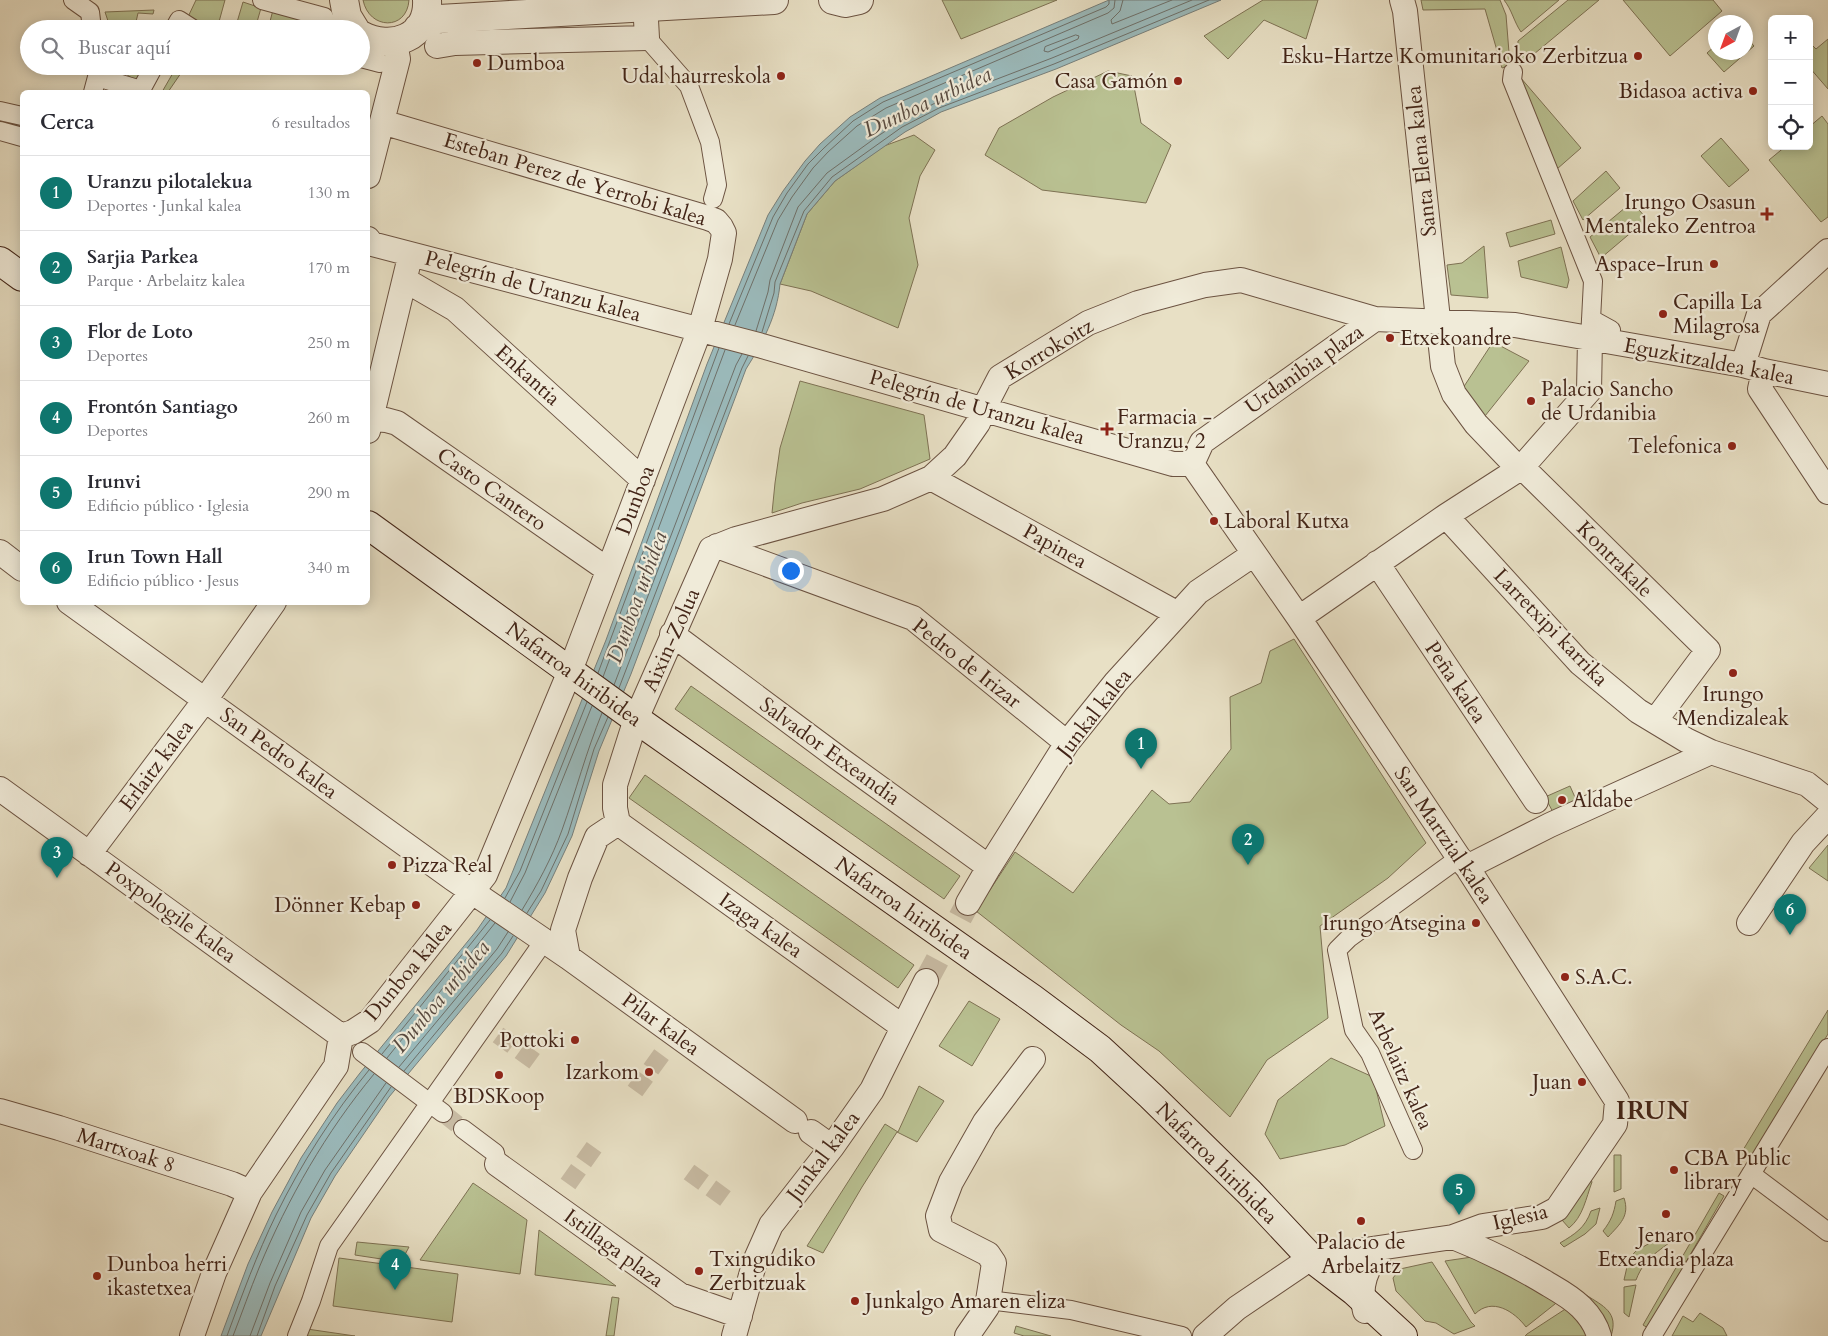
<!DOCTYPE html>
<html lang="es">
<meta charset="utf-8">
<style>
:root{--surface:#fff;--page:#f2f2f3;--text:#2b2b33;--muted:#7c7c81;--line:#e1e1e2;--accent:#0f766e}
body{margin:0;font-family:Cardo,serif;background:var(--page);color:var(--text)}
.controls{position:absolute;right:15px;top:15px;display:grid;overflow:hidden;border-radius:8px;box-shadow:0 2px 12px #0003}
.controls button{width:45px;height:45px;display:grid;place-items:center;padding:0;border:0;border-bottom:1px solid var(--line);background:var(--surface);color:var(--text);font:25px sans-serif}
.compass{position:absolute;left:1708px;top:15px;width:45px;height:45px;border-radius:50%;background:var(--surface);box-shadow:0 2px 12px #0003;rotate:221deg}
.you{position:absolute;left:790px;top:570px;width:18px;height:18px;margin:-12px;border:4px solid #fff;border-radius:50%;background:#1a73e8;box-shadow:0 0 0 8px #1a73e833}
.badge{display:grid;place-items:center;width:32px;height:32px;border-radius:50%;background:var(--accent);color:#fff;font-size:16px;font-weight:700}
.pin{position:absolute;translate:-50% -41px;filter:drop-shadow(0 1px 2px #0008)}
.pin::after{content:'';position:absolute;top:26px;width:18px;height:15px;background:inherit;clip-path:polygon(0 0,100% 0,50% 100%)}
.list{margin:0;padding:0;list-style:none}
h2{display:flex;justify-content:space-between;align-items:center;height:65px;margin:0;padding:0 20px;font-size:21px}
h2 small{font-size:16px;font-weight:400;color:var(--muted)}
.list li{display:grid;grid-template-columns:32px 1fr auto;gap:15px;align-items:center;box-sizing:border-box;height:75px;padding:0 20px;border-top:1px solid var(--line)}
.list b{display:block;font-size:19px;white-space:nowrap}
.list p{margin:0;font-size:16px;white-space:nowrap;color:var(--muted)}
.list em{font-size:16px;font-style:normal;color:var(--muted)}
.icon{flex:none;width:28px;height:28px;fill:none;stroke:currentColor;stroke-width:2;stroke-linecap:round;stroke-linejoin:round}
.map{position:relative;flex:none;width:1828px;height:1336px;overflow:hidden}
.search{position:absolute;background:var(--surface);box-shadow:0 2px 12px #0003;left:20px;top:20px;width:350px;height:55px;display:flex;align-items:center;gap:12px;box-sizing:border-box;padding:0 18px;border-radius:28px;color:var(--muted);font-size:19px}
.panel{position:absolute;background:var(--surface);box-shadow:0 2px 12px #0003;left:20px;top:90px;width:350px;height:515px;border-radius:8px}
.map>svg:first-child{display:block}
</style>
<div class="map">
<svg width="1828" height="1336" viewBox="0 0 1828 1336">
<rect width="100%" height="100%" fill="#e8e0c5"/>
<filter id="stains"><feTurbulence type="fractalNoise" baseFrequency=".004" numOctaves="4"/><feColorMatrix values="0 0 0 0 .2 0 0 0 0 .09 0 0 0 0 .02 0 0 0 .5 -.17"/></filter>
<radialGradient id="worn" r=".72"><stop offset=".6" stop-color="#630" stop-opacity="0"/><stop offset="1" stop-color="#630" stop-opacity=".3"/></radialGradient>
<path fill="#b9c192" stroke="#7e7254" d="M196,0H225L217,29H203L187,19Z
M363,0H409C407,31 369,30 363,0Z
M942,0H1057L961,39Z
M1263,0H1318L1306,39L1264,20L1228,59L1204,36Z
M1421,0H1500L1506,15L1510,65L1502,68L1485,9L1423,10Z
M1504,0H1559L1521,32C1514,22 1512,10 1504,0Z
M1568,0H1599L1516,69L1518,41Z
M1623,0H1713L1722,11L1670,56Z
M243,2L261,8L255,29H235Z
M154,10L153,14L138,13L136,22L108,21L105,12Z
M273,10L310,21L307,29H268Z
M1746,37L1754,46L1724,72L1707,53L1715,46L1716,52H1746Z
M1828,39V89L1809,67V42L1816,49Z
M115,66H146L137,82Z
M177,66H188L181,73L168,92H162Z
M1108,71L1132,76L1141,123L1171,145L1146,203L1042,190L985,155L999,128L1053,97Z
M1520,77L1581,148L1557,169L1517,81Z
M1822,116L1828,124V217L1821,222L1769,160L1786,146H1809V127Z
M914,135L935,150L920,176L909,218L918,265L898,328L811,291L780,284L807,214L835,181L884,146Z
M1721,138L1749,170L1729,187L1701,156Z
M1606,171L1620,188L1583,220L1573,201Z
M1632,202L1647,219L1601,258L1590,237Z
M1551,220L1555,234L1510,247L1506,233Z
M1484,246L1488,298L1451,295L1447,265L1462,263Z
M1561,247L1569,280L1567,288L1521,277L1518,261Z
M1493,342L1529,361L1485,416L1461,391Z
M800,381L924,415L930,459L860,489L802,503L772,513L775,483L780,448Z
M1294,639L1426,843L1388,878L1320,926L1328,1018L1267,1060L1230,1117L1159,1051L1121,1025L976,911L1015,852L1073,893L1152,790L1169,804L1190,802L1231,749L1230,697L1261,683L1270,651Z
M691,686L960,876L944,899L675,709Z
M645,775L914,965L898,988L629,798Z
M1570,786L1578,804L1555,816L1545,797Z
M1828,845V881L1809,868Z
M969,1001L1000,1019L972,1066L939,1046Z
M1828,1010V1034L1750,1160L1740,1155Z
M1331,1058L1373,1077L1385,1126L1345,1145L1280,1159L1265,1134L1278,1100Z
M919,1086L944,1101L917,1142L897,1132L862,1187L823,1253L807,1246L885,1124L898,1132Z
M1614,1155H1621V1189L1614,1192Z
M1590,1178L1592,1182C1586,1198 1583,1217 1569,1228L1562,1220Z
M473,1183L527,1220L520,1274L420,1260Z
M1719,1193L1724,1196L1648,1328L1643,1325Z
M1624,1198C1630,1216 1620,1224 1608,1237L1603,1231C1611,1221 1614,1213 1616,1201Z
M1600,1208L1596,1224L1585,1234L1564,1247L1560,1243C1575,1234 1585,1228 1591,1211Z
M539,1230L616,1286L535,1275Z
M1669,1232L1679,1234C1661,1252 1646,1254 1636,1280H1624L1629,1258L1636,1251Z
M357,1242L409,1247L401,1262L355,1255Z
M1472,1257L1492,1263L1560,1300L1526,1327C1514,1311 1492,1297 1475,1314L1445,1261Z
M339,1258L458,1274L452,1322L333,1306Z
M1432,1262L1471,1322L1475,1326L1454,1334L1436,1323L1425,1321L1396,1291L1393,1278L1400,1269Z
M1636,1285L1629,1317L1624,1313V1287Z
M1586,1295C1603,1306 1619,1312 1611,1336H1606L1581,1298Z
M612,1297L619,1298L614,1336H606Z
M1570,1306L1592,1336H1525L1527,1334Z
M1700,1313L1723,1328L1727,1336H1672L1683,1316L1693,1322Z
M1016,1326L1051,1336H1024L1014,1333Z
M307,1329L355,1336H305Z"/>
<path fill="#9bbbbd" stroke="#777f7b" d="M1109,0H1221L1056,69L941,112L905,132L835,181L807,214L780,284C777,316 763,342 746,369L631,674L599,751L572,836L545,893L506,956L389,1097L335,1176L311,1218L261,1336H221L248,1264L272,1212L301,1158L337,1103L360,1073L477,930L506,888L606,640L707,364L768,215L783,191L805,161L820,144L850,117L880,98Z"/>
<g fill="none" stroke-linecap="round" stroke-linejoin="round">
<path stroke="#6e706a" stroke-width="1" d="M1123,0L1120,11L1111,20L1112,24L1172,0
M1076,35L1079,36L1078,39L1048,52L1044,51L1045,47Z
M729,324L773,217L787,193L808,164L824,148L853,121L883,102L1106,7L1109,4V0
M735,325L778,220L792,197L813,168L828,152L857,126L886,108L1108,13L1114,8L1115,0
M756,331L768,292L770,280L798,207L827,173L878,136L899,122L937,102L1052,58L1192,0
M762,332L774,293L775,282L804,211L832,177L902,127L939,108L1054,64L1209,0
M598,673L719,348
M603,677L725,350
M614,685L736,365L742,354
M619,688L742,368L748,356
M505,898L520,871L587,702
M510,902L525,873L592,706
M522,910C537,885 552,858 562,830C576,791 586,752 602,713
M527,913L541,891L568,834L594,749L608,717
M382,1054L490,920
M387,1058L495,923
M399,1067L497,949L508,932
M404,1071L502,953L513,936
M227,1336C242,1295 257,1254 276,1215C301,1164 333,1114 369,1070
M233,1336C242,1313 250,1290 259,1268C288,1198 326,1132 374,1074
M250,1336L270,1283L301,1212L325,1170L386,1083
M257,1336L275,1286L307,1215L331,1173L391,1087"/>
<path stroke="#c7baa2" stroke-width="18" stroke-dasharray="18 9" stroke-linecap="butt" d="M498,1035L537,1063
M635,1091L662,1054
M443,1113L463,1129
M689,1172L729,1201
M568,1184L595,1146"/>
<path stroke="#c7baa2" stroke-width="24" stroke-dasharray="24 12" stroke-linecap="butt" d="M926,981L968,903"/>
<defs>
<path id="pedestrian" d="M73,0L90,12L92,29
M262,0L324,17L329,29
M174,29L179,20L193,29
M647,38L689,86L710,142L717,185L713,199
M361,58L380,63
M1513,72L1512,80L1593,281L1590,339
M93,92L97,77L141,90L154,66
M0,111L22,116
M0,131L22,137
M1591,319L1611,330
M362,1052L443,1113
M463,1129L495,1153L497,1164
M1413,1150L1370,1053L1354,1030L1337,950L1349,938L1459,858
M1751,1174L1828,1232
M988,1300L1071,1310L1182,1336
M297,1336L311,1301L329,1246L544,941
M1652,1336L1828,1048"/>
<path id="minor" d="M1402,0L1405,11L1443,366L1454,394L1476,424L1519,469
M437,46L455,43L647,38L646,20
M368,176L398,59L395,42
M368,239L372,244L762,346L1173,464H1192
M405,280L455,309L643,480
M1743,365L1759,314L1828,251
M1764,371L1760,389L1828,492
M371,419L386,420L397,423L608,570
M368,431L408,265
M1192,464L1299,618L1459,858L1467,867L1617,1101L1615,1124L1557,1209L1542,1217L1483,1226L1453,1237L1311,1258L1237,1308L1205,1336
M1192,464L1202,442L1375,319L1515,325L1743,365L1764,371L1828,384
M1522,467L1708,650L1655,721
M931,478L1178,614
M1446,516L1580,663L1638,711L1686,740L1711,752L1807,784L1828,801
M717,546L913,618L1067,743
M0,552L22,569
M1377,563L1536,801
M69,602L452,878L568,957L795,1121
M1299,618L1446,516L1522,467L1589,391L1590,339
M672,634L841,760L989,867
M0,789L341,1036
M618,823L615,808V785L636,719L711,549L736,539L883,499L931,478L955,456L978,423L984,408L1000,377L1088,323L1138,303L1205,285L1241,280L1375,319
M618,823L903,1027
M89,854L205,700L274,602
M1467,867L1550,825L1711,752
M968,903L989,867L1067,743L1116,682L1198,592L1254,554
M1749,923L1803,843L1828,816
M568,957L563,930L580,878L597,837L618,823
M0,1111L59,1128L232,1184L250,1192
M811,1132L832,1147
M497,1164L680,1295L740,1316
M1453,1237C1486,1250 1516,1265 1546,1283C1558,1290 1571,1297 1581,1307C1589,1315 1596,1325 1599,1336
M1365,1311C1358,1286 1366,1266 1384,1248
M192,1336L214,1273L250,1192L336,1066L341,1036L353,1032L370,1021L485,875L570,671L700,329L720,259L724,233L721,227L716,221L708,218L382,122
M734,1336L755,1261L771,1225L832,1147L872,1090L926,981
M967,1336L987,1307L994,1263L988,1254L941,1230L938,1216L951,1182L985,1122L1033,1059"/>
<path id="tertiary" d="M344,0L347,16L355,29
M833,0L845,3L859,0
M418,28L439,19L774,0
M361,35C391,51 429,38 427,0"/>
<path id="secondary" d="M0,261L22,277
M368,525L636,719L1033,999L1100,1049L1151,1096L1250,1193L1311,1258L1354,1291L1403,1336"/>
</defs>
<use href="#pedestrian" stroke="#6c5342" stroke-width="20"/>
<use href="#minor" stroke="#6c5342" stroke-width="26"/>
<use href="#tertiary" stroke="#6c5342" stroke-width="30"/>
<use href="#secondary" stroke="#422417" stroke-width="30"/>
<use href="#pedestrian" stroke="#f0ebd9" stroke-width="18"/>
<use href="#minor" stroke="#f0ebd9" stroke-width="24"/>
<use href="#tertiary" stroke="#f0ebd9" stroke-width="28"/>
<use href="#secondary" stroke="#f0ebd9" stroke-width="28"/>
</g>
<g fill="#8f2418" stroke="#f0ebd9" stroke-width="2">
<circle cx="1638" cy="56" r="5"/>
<circle cx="477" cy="63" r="5"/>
<circle cx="781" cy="76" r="5"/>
<circle cx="1178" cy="81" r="5"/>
<circle cx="1753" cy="91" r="5"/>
<path d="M1764.5 206.5h5v5h5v5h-5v5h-5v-5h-5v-5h5z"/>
<circle cx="1714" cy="264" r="5"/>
<circle cx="1663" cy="314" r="5"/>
<circle cx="1390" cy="338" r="5"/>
<circle cx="1531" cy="401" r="5"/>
<path d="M1104.5 421.5h5v5h5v5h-5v5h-5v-5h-5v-5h5z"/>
<circle cx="1732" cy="446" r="5"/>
<circle cx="1214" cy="521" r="5"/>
<circle cx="1733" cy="673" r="5"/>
<circle cx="1562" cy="800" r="5"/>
<circle cx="392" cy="865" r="5"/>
<circle cx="416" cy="905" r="5"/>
<circle cx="1476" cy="923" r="5"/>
<circle cx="1565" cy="977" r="5"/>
<circle cx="575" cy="1040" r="5"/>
<circle cx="649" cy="1072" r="5"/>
<circle cx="499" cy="1075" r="5"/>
<circle cx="1582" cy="1082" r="5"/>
<circle cx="1674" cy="1170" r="5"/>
<circle cx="1666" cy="1214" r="5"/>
<circle cx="1361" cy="1221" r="5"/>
<circle cx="699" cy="1271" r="5"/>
<circle cx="97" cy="1276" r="5"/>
<circle cx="855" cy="1301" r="5"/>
</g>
<g text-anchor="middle" stroke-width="4.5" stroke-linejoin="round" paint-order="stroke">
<g font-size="21" fill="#422417" stroke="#f0ebd9" text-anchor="start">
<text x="1628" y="63" text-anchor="end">Esku-Hartze Komunitarioko Zerbitzua</text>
<text x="487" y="70">Dumboa</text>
<text x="771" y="83" text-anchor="end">Udal haurreskola</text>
<text x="1168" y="88" text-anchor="end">Casa Gamón</text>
<text x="1743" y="98" text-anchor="end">Bidasoa activa</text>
<text x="1756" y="209" text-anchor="end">Irungo Osasun<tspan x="1756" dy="24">Mentaleko Zentroa</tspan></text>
<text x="1704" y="271" text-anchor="end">Aspace-Irun</text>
<text x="1673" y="309">Capilla La<tspan x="1673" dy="24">Milagrosa</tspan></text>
<text x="1400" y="345">Etxekoandre</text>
<text x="1541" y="396">Palacio Sancho<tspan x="1541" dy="24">de Urdanibia</tspan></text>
<text x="1117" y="424">Farmacia -<tspan x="1117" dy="24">Uranzu, 2</tspan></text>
<text x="1722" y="453" text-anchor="end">Telefonica</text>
<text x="1224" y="528">Laboral Kutxa</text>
<text x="1733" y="701" text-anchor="middle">Irungo<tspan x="1733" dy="24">Mendizaleak</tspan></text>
<text x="1572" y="807">Aldabe</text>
<text x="402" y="872">Pizza Real</text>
<text x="406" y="912" text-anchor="end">Dönner Kebap</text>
<text x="1466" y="930" text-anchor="end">Irungo Atsegina</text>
<text x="1575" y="984">S.A.C.</text>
<text x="565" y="1047" text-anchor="end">Pottoki</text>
<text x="639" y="1079" text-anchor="end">Izarkom</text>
<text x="1572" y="1089" text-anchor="end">Juan</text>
<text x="499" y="1103" text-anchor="middle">BDSKoop</text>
<text x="1684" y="1165">CBA Public<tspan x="1684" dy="24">library</tspan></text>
<text x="1666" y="1242" text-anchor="middle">Jenaro<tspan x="1666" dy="24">Etxeandia plaza</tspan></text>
<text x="1361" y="1249" text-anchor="middle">Palacio de<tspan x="1361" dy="24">Arbelaitz</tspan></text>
<text x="709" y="1266">Txingudiko<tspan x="709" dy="24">Zerbitzuak</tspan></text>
<text x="107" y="1271">Dunboa herri<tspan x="107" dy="24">ikastetxea</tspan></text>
<text x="865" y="1308">Junkalgo Amaren eliza</text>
</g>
<g font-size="21" fill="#422417" stroke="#f0ebd9">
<text transform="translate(1421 161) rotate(-96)" y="7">Santa Elena kalea</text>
<text transform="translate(575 179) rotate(17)" y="7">Esteban Perez de Yerrobi kalea</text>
<text transform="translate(533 286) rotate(15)" y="7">Pelegrín de Uranzu kalea</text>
<text transform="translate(1049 349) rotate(-31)" y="7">Korrokoitz</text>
<text transform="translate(1709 361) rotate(11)" y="7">Eguzkitzaldea kalea</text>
<text transform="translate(1304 369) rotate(-35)" y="7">Urdanibia plaza</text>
<text transform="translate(528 375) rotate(42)" y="7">Enkantia</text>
<text transform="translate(977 407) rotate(16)" y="7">Pelegrín de Uranzu kalea</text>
<text transform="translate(492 489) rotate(35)" y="7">Casto Cantero</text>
<text transform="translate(635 500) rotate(-69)" y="7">Dunboa</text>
<text transform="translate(1055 546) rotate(29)" y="7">Papinea</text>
<text transform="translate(1615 559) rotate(45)" y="7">Kontrakale</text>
<text transform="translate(1551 627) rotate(46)" y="7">Larretxipi karrika</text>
<text transform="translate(671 640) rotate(-66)" y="7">Aixin-Zolua</text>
<text transform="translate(967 663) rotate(38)" y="7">Pedro de Irizar</text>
<text transform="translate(574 674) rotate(36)" y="7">Nafarroa hiribidea</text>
<text transform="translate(1456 682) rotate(56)" y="7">Peña kalea</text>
<text transform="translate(1094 713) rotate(-52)" y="7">Junkal kalea</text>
<text transform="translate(830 751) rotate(36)" y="7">Salvador Etxeandia</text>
<text transform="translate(279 753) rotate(36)" y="7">San Pedro kalea</text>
<text transform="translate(156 765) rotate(-53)" y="7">Erlaitz kalea</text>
<text transform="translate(1444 835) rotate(56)" y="7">San Martzial kalea</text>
<text transform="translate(904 908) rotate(35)" y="7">Nafarroa hiribidea</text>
<text transform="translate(171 912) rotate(36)" y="7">Poxpologile kalea</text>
<text transform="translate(761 925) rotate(35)" y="7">Izaga kalea</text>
<text transform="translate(408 971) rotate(-50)" y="7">Dunboa kalea</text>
<text transform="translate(661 1024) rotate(36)" y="7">Pilar kalea</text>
<text transform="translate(1401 1069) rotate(66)" y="7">Arbelaitz kalea</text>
<text transform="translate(126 1150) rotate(18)" y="7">Martxoak 8</text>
<text transform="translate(823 1156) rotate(-53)" y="7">Junkal kalea</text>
<text transform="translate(1217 1163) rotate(45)" y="7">Nafarroa hiribidea</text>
<text transform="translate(1520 1217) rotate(-13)" y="7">Iglesia</text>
<text transform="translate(614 1248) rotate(36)" y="7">Istillaga plaza</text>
</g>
<g font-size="22" font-style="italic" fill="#584a40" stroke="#f0ebd9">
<text transform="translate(927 101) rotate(-25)" y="8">Dunboa urbidea</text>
<text transform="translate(636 597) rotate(-70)" y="8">Dunboa urbidea</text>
<text transform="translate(440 996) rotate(-50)" y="8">Dunboa urbidea</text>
</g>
<g font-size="26" font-weight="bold" letter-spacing="1" fill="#422417" stroke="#f0ebd9">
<text x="1653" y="1119">IRUN</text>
</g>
</g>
<rect width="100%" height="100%" filter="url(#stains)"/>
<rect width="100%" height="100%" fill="url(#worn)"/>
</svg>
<div class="controls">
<button>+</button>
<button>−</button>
<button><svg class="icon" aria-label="locate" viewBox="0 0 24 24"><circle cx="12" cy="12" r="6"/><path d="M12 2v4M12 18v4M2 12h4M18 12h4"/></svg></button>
</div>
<svg class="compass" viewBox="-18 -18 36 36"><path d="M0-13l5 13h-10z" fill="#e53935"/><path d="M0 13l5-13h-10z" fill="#7c7c81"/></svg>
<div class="you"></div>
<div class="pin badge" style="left:1141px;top:769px">1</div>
<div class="pin badge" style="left:1248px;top:865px">2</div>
<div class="pin badge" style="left:57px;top:878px">3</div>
<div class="pin badge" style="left:395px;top:1290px">4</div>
<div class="pin badge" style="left:1459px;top:1215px">5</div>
<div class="pin badge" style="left:1790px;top:935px">6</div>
<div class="search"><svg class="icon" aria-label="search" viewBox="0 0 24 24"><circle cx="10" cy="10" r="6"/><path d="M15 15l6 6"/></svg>Buscar aquí</div>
<section class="panel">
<h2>Cerca<small>6 resultados</small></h2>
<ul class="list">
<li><span class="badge">1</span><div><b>Uranzu pilotalekua</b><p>Deportes · Junkal kalea</p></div><em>130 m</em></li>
<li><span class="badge">2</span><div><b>Sarjia Parkea</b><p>Parque · Arbelaitz kalea</p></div><em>170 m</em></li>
<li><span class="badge">3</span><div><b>Flor de Loto</b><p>Deportes</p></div><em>250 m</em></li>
<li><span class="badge">4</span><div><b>Frontón Santiago</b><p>Deportes</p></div><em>260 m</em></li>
<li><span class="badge">5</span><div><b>Irunvi</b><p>Edificio público · Iglesia</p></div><em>290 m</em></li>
<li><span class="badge">6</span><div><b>Irun Town Hall</b><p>Edificio público · Jesus</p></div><em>340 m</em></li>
</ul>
</section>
</div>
